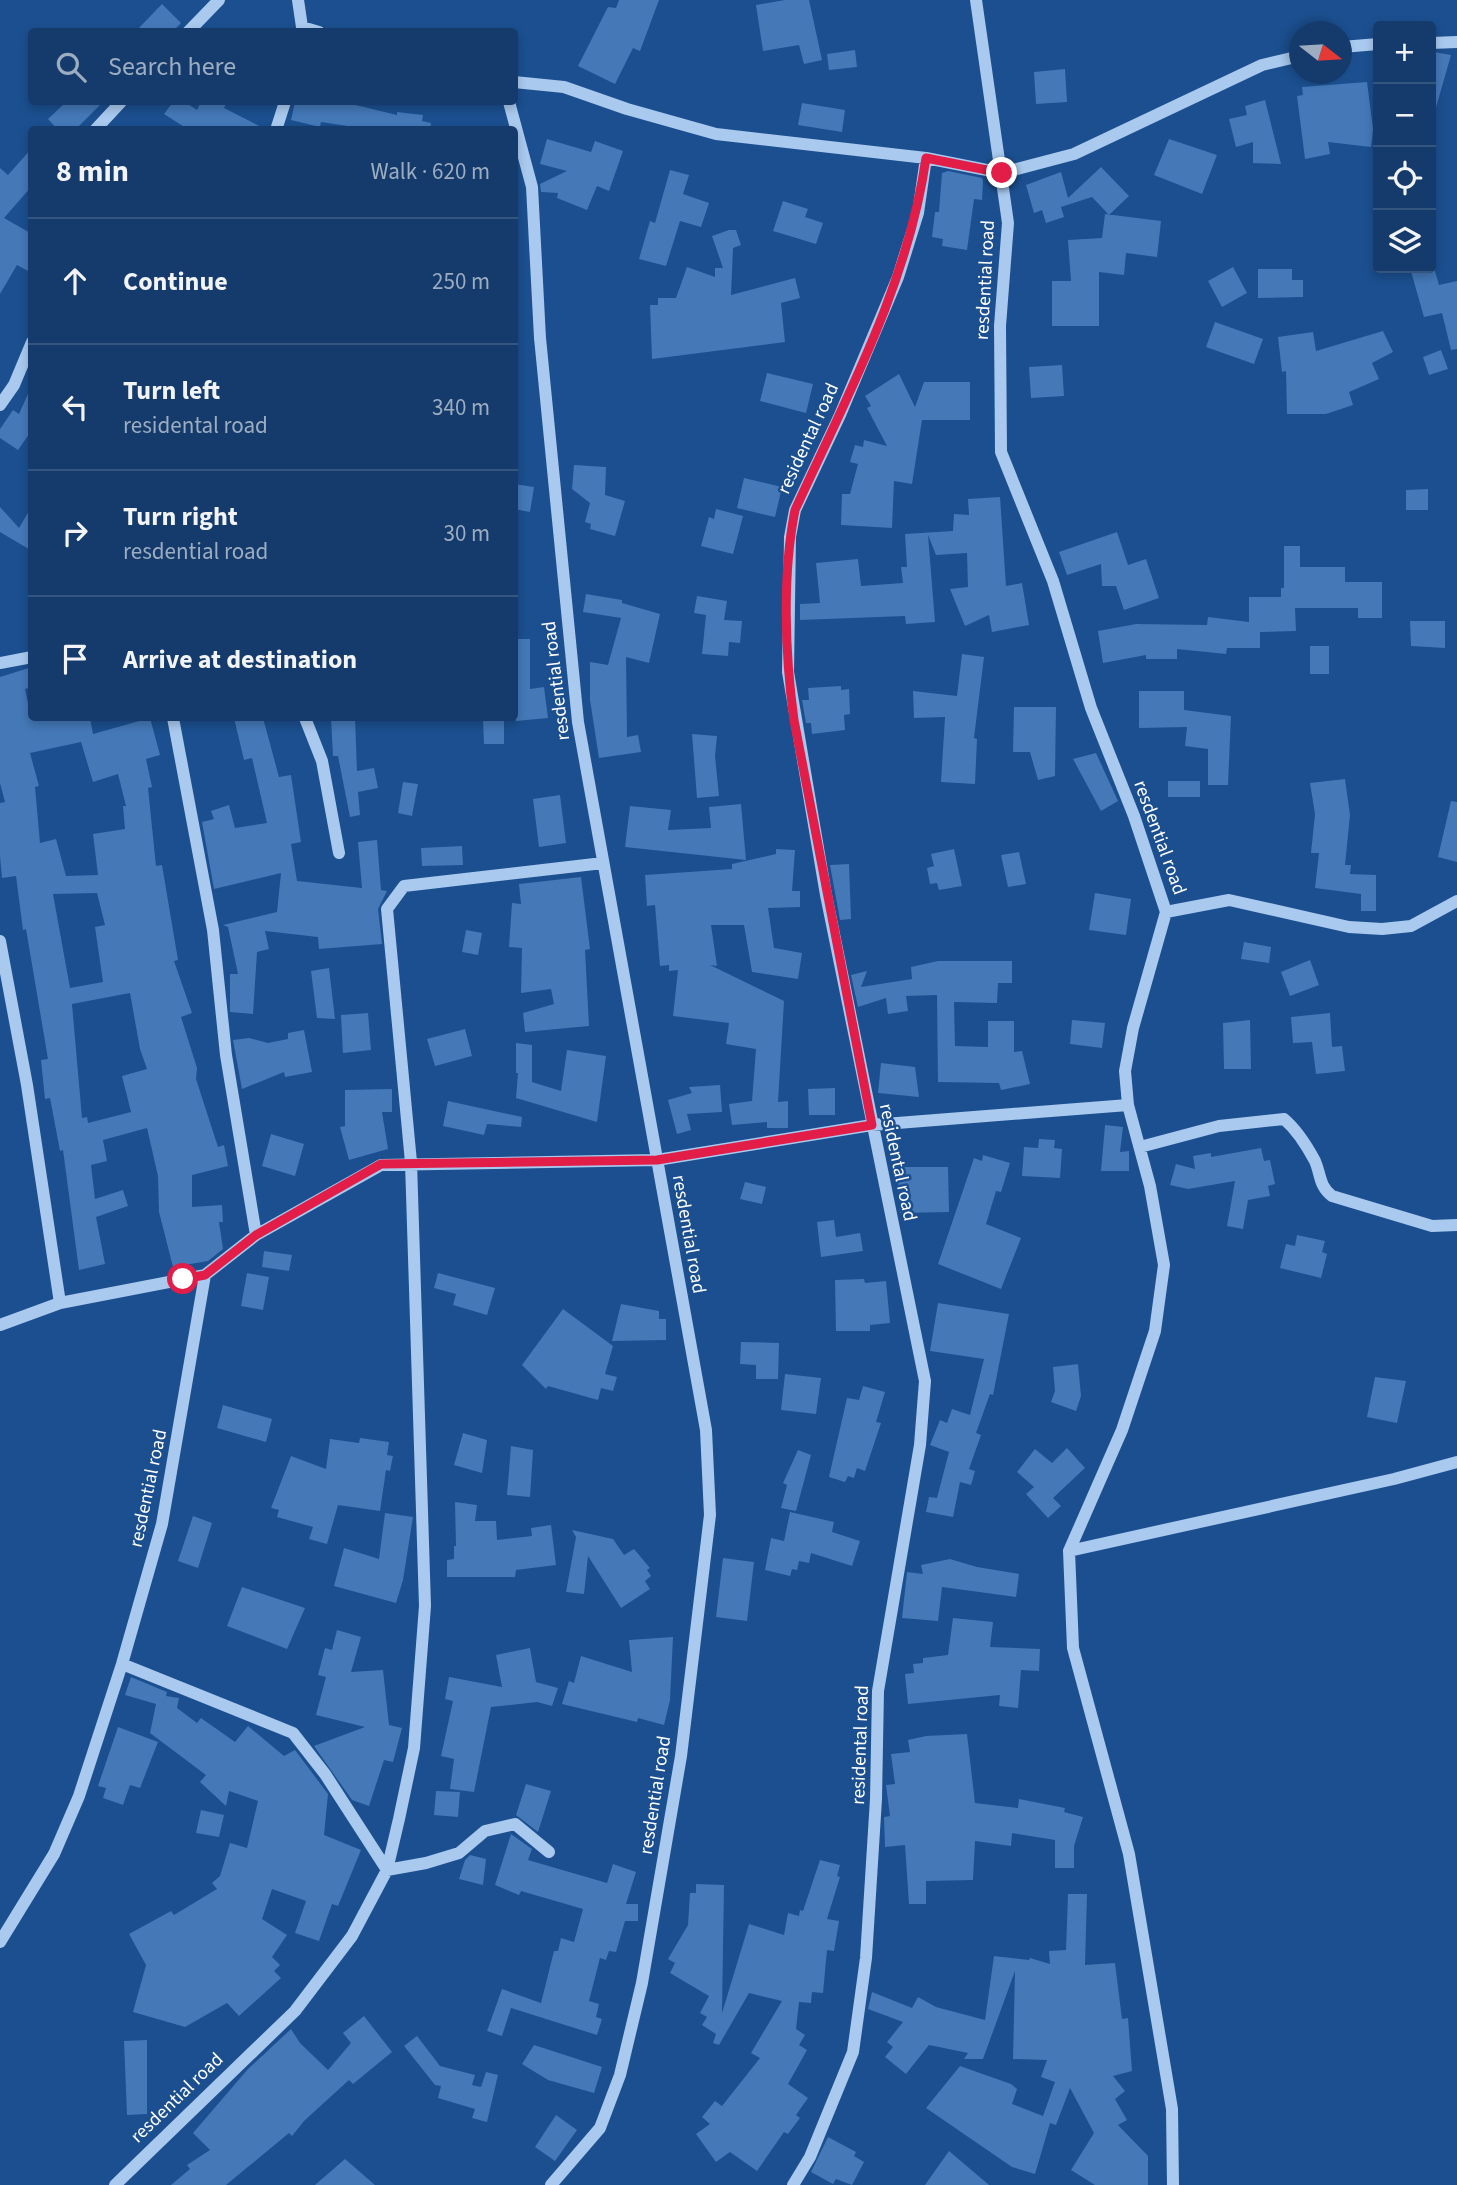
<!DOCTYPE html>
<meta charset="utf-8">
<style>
:root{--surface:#143b6b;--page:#214673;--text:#f1f3f6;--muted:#9dadc1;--line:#33557e}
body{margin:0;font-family:"Source Sans 3",sans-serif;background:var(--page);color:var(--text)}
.controls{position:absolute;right:21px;top:21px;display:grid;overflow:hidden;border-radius:7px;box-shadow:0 4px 10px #0003}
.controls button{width:63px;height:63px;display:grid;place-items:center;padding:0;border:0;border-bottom:2px solid var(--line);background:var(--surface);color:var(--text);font:35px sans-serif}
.compass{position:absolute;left:1289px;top:21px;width:63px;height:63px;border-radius:50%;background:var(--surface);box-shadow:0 4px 10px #0003;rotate:107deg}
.stop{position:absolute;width:21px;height:21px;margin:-16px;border:5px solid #e11d48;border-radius:50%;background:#fff}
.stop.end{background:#e11d48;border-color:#fff;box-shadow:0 2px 7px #0008}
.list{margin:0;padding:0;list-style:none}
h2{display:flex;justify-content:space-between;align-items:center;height:91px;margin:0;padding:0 28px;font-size:30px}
h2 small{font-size:23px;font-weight:400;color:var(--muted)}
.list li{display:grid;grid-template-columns:46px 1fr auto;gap:21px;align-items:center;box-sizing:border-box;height:126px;padding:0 28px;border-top:2px solid var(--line)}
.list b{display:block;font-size:26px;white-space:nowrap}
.list p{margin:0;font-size:23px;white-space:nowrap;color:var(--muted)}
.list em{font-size:23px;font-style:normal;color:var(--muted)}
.icon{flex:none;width:38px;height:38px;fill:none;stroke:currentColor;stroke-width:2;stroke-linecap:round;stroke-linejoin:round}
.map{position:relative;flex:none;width:1457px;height:2185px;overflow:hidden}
.search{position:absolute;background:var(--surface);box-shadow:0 4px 10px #0003;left:28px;top:28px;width:490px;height:77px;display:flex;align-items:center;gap:18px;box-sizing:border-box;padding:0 24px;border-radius:7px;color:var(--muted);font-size:26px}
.panel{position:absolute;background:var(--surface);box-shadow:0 4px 10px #0003;left:28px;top:126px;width:490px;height:595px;border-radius:7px}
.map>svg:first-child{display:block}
</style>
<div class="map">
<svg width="1457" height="2185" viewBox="0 0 1457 2185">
<rect width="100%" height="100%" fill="#1b4f8f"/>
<path fill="#4478b7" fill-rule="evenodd" d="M619,0H659L640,51L633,48L615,84L578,66L608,7L616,8Z
M785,0H809L822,60L804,64L799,45L763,51L756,5Z
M162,4L181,23L172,32H135Z
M855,50L857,67L829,70L827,54Z
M1434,52L1451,55L1435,111H1431V66Z
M1065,69L1067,102L1036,104L1034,72Z
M1367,82L1373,129L1371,147L1328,142L1330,154L1305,159L1297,96L1303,95L1302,87Z
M1265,100L1281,164L1253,163V142L1236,147L1229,119L1247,115L1245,106Z
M66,102H103L75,130H58L48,119Z
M173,102H185L197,110L201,102H227L224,108L267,130H189L164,114Z
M295,102H343L397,115V112L423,115L422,121L431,123L430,130H353L354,127L321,122L320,127L291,120Z
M802,103L845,110L842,132L798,125Z
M547,139L591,152L595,141L623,151L609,191L597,186L587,210L557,198L558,193L541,192L540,184L567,171L540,164Z
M1169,139L1217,155L1202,194L1154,175Z
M32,148V186L4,218L32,234V273L17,265L0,294V168L8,175Z
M1101,167L1129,196L1109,215L1092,197L1061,207L1064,217L1046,223L1042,210L1034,213L1026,185L1061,172L1068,198Z
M670,170L689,175L683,194L709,203L701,227L680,221L666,266L639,259L650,221L655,223Z
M948,171L982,178L983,181L982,200L974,199L967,250L942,246L943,239L932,237L935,212H939L942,173Z
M783,201L808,209L805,217L823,223L816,244L773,231Z
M1105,214L1161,221L1157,257L1126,253L1124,275L1099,272V326H1052V281H1071L1068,240L1102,238Z
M729,230H736L741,245L733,248L731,295L795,278L800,298L781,303L785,342L652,359L650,305H658V298H676L687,267L715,277V268H723L712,236Z
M1233,267L1247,293L1222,307L1208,281Z
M1410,268H1434L1439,285L1457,281V349L1451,350L1442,313L1424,317Z
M1258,269H1292V280H1303V297L1258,298Z
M1215,322L1263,339L1254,364L1206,347Z
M1383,331L1393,352L1372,363L1379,379L1349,392L1353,405L1326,414H1287L1286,371L1282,372L1278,337L1313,332L1316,351Z
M1441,350L1448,369L1429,375L1423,357Z
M1062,365L1064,396L1031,398L1029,367Z
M767,373L813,384L806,413L760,401Z
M899,374L915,407L924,382H970V420H922L912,484L894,481L892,528L841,525L842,494H850L858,464L850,462L855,445L863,447L864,440L887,446L867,408L871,406L865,396Z
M32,385V430L18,450L0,438V429L13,410L19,414Z
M574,465L606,467L605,495L625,501L615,536L590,529L591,524L585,522L590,503L572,489Z
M744,478L782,487L775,517L737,508Z
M514,484L534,487L530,512L514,509Z
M1428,489V510H1406V490Z
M1000,497L1006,586L1022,583L1029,625L992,632L989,615L965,626L950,589L968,587L967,553L936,555L928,535L935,622L906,624L905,616L800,620V604L820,603L816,563L858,559L861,586L903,583L901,567H907L905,534L953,531L954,514L969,515L968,499Z
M32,506V551L0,532V507L19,528Z
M716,509L743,516L733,554L701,546L709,517L714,519Z
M1117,532L1128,565L1146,559L1159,598L1124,610L1116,586H1102L1101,564L1067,575L1059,552Z
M1284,546H1300V567H1345V582H1382V618H1358V608H1295L1296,631L1260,632V648H1227L1226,654L1177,649V659H1146V655L1103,663L1098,631L1136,624L1207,625L1208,617L1249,622V597H1281V588H1284Z
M586,594L622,600V603L660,614L649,663L626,657L627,737L638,735L641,752L599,758L590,700V662L608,665L621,618L583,612Z
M697,596L727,601L724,620L742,621L740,643L729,642L728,656L702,654L706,615L694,613Z
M1410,621H1445V648L1411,646Z
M514,639H530V689L544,687L548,718L516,721Z
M1310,646H1329V674H1310Z
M962,654L984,657L974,738L977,739L975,784L941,782L945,717L914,718L913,691L957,696Z
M32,667V687L25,689L31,718H90L93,734L150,718L160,755L146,759L152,787L148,788L156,866L162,865L178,960L174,961L192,1013L181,1017L197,1068L196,1079L218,1147L224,1145L228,1166L192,1175V1207L222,1205L223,1222H219L223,1249L208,1261L173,1267L159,1212L158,1176L147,1128L103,1140L107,1161L91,1165L95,1199L123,1190L128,1206L96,1217L105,1264L79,1270L63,1150L60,1151L50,1098L45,1099L41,1060L48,1059L26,929L23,930L16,876L2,878L0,856V803L5,802L0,783V677ZM81,742L93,782L118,774L126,806H123L125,829L93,834L98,875L66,876L56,839L40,843L35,787L39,786L30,753ZM97,893L105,925L95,927L103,982L70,988L53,894ZM130,993L140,1049L147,1069L122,1076L131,1112L88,1123L87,1117L82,1118L72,1004Z
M841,686V690L849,689L850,714L844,715L845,730L812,734L811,723H806L802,700H809L808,688Z
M1139,691H1184V710L1231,716L1228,785H1208V749L1185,746L1187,727L1139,728Z
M1014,707H1056L1055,776L1038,780L1030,752H1013Z
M234,718H263L279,777L291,775L301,842L291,844L297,881L362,888L358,842L377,840L381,890L387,891L378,909L382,944L319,949L318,937L265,931L269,949L257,952L253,1014L230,1012V974H238L228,927L223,925L277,912L281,873L214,889L202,822L214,819L211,811L229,805L235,828L267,823L252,758L244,760Z
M331,718H355L357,771L374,768L378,788L358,792L360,815L350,817L338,756H333Z
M483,718H504V744H484Z
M692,734L717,736L715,756L719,796L697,798Z
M1096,753L1118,801L1101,811L1073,759Z
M1345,779L1350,815L1345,865H1351L1350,874L1376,875V911H1361V894L1315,888L1319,853H1311L1315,814L1310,783Z
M1168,781H1200V797H1168Z
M403,782L418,784L412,816L398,813Z
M560,795L566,843L539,847L533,799Z
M1451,801L1457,802V862L1438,857Z
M741,804L746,860L625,847L630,806L671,810L668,830L711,828L709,807Z
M462,846L463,865L422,866L421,848Z
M776,849L795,850L792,891H800V907L768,908L774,948L802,953L798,979L752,972L744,925H711L717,966L710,965L784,1001L778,1102L788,1101V1128H767V1122L732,1125L729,1104L752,1101L756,1049L726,1044L729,1023L673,1016L678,970L669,971V965L660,966L655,905L647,906L645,875L732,869V864L776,854Z
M954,849L962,886L939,890L937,883L930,884L927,868L934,866L931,854Z
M1019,852L1026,884L1008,887L1001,855Z
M849,864L851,919L840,920L830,865Z
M581,877L590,949L585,950L589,1026L525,1032L523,1013L554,1004L551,989L521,993L522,948L509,947L512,903L521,904L519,884Z
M1095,893L1131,899L1126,935L1089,930Z
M466,930L482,933L478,955L462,952Z
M1244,942L1271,947L1269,963L1241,959Z
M1310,960L1319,985L1290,996L1281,972Z
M938,961H1012V983H998L997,1003L954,1002L955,1046L988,1047V1021H1014V1052L1022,1051L1030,1084L1001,1090L999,1083L938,1082L937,995L906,996L908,1011L888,1014L886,998L858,1007L851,975L867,971L861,987L912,979L911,967Z
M329,968L335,1019L317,1018L311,971Z
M368,1013L371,1050L343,1053L341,1015Z
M1330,1013L1332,1047L1342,1046L1345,1071L1316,1074L1312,1042L1293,1043L1291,1017Z
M1072,1020L1105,1023L1102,1048L1070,1044Z
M1250,1020L1251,1069H1224L1223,1023Z
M465,1029L472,1056L435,1066L427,1039Z
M304,1030L312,1072L285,1077L284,1072L242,1089L233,1040L249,1038L268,1043L288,1039V1033Z
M516,1043L532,1045V1082L561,1091L567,1050L606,1056L597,1122L516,1098L518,1073H516Z
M881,1063L915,1067L919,1097L878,1093Z
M720,1085L722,1112L687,1114L691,1130L677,1134L668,1100L692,1093L689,1087Z
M835,1088V1115H809L808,1089Z
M392,1089V1112H382L388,1149L349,1160L340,1127L345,1126V1090Z
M448,1101L522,1117L521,1127L487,1124L484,1135L443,1126Z
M1105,1125L1123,1127L1120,1152L1129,1151V1171H1101Z
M271,1134L304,1144L295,1176L262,1166Z
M1039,1139L1055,1140L1054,1148L1062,1149L1060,1178L1022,1176L1024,1147L1038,1148Z
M1261,1148L1264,1161L1270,1160L1275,1184L1268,1186L1270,1196L1248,1200L1243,1229L1227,1226L1235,1181L1188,1189L1170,1185L1176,1164L1195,1169L1193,1156L1211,1153V1157Z
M983,1155L1010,1163L1001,1192L996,1191L986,1224L1021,1238L1001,1289L938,1264L974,1158L982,1161Z
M897,1167H948L949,1212L900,1213Z
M745,1182L766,1187L762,1204L740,1199Z
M834,1220L836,1237L860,1233L863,1251L821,1257L817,1222Z
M1297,1235L1325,1241L1322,1252L1327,1254L1321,1278L1280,1268L1286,1244L1295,1246Z
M264,1251L292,1255L289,1271L262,1267Z
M247,1273L269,1277L263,1310L241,1306Z
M438,1273L495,1288L487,1315L453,1305L456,1294L434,1288Z
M864,1279L865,1283L886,1281L890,1323L870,1325V1331H836L835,1280Z
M938,1303L1009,1314L993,1395L990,1394L976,1433L981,1435L969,1469L975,1471L971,1485L960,1482L953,1517L926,1512L929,1497L937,1498L949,1452L930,1445L940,1420L947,1423L952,1409L970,1415L984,1359L930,1351Z
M621,1304L659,1311V1319H666V1340L612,1341Z
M563,1309L613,1346L605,1374L617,1377L613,1391L601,1388L598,1400L548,1386L546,1389L522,1365Z
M741,1342L779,1343L778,1379H756V1365L740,1364Z
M1078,1364L1081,1396L1076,1411L1051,1402L1055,1391L1053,1367Z
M785,1374L821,1378L816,1414L781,1410Z
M1375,1377L1406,1381L1397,1423L1367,1417Z
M863,1386L885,1392L876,1422L881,1423L865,1471L857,1468L854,1478L848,1476L845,1482L829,1477L847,1398L859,1400Z
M223,1405L272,1419L266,1442L217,1428Z
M463,1433L487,1440L482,1473L454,1465Z
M360,1438L389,1442L387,1455L393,1456L390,1471L386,1470L380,1511L338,1505L327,1544L309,1539L313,1527L277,1517L279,1510L271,1508L291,1456L326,1469L330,1439L359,1443Z
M511,1446L533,1450L530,1497L507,1495Z
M1067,1448L1085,1468L1053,1498L1061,1506L1048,1518L1026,1494L1034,1487L1017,1472L1035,1449L1052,1463Z
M798,1450L811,1455L796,1511L781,1508L787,1485L783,1483Z
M455,1502L477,1505L475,1521H496L497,1540L532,1536L531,1528L551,1525L556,1565L516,1570L515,1577H447V1560L454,1559V1546H456Z
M790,1512L834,1522L832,1532L860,1541L852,1566L811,1553L809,1563L799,1561L797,1570L792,1569L790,1576L765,1570L771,1538L784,1541Z
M385,1513L413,1517L403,1580L396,1603L334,1586L344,1548L379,1559Z
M193,1516L212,1523L198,1568L178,1561Z
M572,1530L613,1539L624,1555L634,1549L650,1568L647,1570L651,1576L645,1581L650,1589L621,1608L588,1556L584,1594L566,1592L576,1537Z
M723,1558L754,1562L747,1621L716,1617Z
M950,1559L977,1567L1019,1574L1016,1597L942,1587L938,1621L902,1618L907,1572L923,1574L921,1565Z
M242,1587L305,1608L287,1649L227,1626Z
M953,1618L993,1622L990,1647L1040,1649L1039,1671L1021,1670L1018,1708L999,1706L1000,1695L908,1704L905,1674L914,1673L913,1664L923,1663V1658L948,1655Z
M337,1630L361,1637L351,1672L383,1670L389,1725L402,1728L393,1762L384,1760L369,1806L352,1800L314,1746L365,1727L316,1715L326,1677L318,1675L325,1648L332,1650Z
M673,1637L670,1700L664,1725L638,1718L637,1722L562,1704L569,1681L574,1683L581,1656L632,1672L629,1640Z
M530,1648L536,1682L558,1688L552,1706L537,1702L491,1707L474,1792L450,1789L454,1759L441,1756L453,1701L445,1699L449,1677L502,1687L496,1655Z
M131,1677L167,1692L166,1696L179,1698L177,1708L197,1723L201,1718L235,1742L248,1726L284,1756L295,1750L328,1794L324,1835L361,1850L338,1906L332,1904L319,1941L295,1933L306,1901L272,1889L262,1919L287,1935L272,1957L280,1965L274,1971L281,1978L239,2016L227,2003L185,2027L133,2012L146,1965L129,1934L171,1911L174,1915L217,1889L212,1883L220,1876L230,1843L247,1848L258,1801L229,1791L226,1806L200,1782L206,1775L150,1733L156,1704L125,1695Z
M118,1727L158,1742L140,1788L130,1785L123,1805L103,1798L106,1788L98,1786Z
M967,1734L975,1803L1018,1808L1019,1799L1065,1808L1064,1812L1083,1817L1074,1846V1868H1055V1840L1012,1833L1011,1846L975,1841L973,1880L926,1881V1904H909L905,1845L885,1847L884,1817L890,1816L886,1785L895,1784L891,1754L910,1752L908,1740L926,1736Z
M526,1784L551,1791L538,1832L516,1815Z
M436,1791L460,1792L458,1817L434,1815Z
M201,1810L224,1815L219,1837L196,1833Z
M511,1834L532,1849L528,1860L607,1883L613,1864L636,1872L626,1904H638V1921H625L616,1952L609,1951L606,1960L600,1958L589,2001L599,2004L596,2017L602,2019L597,2035L511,2008L502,2036L487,2031L502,1989L541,2003L554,1951H558L561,1938L574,1942L583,1909L521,1891L519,1895L495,1885Z
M470,1855L486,1859L483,1885L459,1879L465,1860Z
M820,1860L840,1865L837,1876L840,1877L827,1919L839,1921L834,1951L827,1950L823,1993L812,1992L811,2003L799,2002L796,2029L805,2035L799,2045L807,2050L788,2084L808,2098L796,2115L800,2118L788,2134L784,2132L757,2171L730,2152L716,2162L696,2134L710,2124L702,2117L715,2101L722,2106L760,2058L751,2053L782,2001L749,1993L719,2045L713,2043L716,2034L702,2025L707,2017L700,2013L709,1996L670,1973L675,1963L668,1959L688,1925L690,1893H696V1884L724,1885L722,2013L749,1924L784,1935L788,1913L799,1916L800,1910L803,1911Z
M1068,1894H1087L1085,1965L1115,1963L1122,2019L1128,2018L1132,2071L1113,2076L1125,2091L1115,2099L1127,2120L1118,2125L1148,2156V2185H1095L1071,2170L1094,2133L1070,2088L1056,2125L1050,2123L1035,2174L1012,2167L926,2108L960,2066L1011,2084L1017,2089L1012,2104L1043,2116L1055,2082L1041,2077L1047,2060L1013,2059L1015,1971L983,2059H964L968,2053L929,2045L906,2074L885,2057L893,2047L887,2042L903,2022L868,2009L872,1992L912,2008L918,1997L936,2007L985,2020L994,1956L1029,1960L1030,1958L1050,1964L1049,1951L1066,1950Z
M364,2016L392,2052L353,2084L349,2080L304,2121L292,2136L289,2133L226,2185H171L190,2169L187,2165L210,2150L193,2133L248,2069L291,2029L300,2043L328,2070L351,2043L343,2033Z
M417,2036L440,2066L475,2075L472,2085L481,2087L486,2072L498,2075L487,2122L472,2118L475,2109L438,2098L441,2086L435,2085L404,2046Z
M147,2040V2114L127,2115L124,2041Z
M534,2045L602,2067L594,2093L548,2080L522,2064Z
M556,2115L577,2130L555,2161L535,2147Z
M828,2137L856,2152L854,2156L864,2162L852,2185L836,2179L833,2184L811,2172Z
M949,2151L989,2185H925Z
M345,2159L375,2185H315Z"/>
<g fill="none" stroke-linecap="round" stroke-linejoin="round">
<path stroke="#a9c9ee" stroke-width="12" d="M298,0L302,27L319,32
M976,0L1008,223L1000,326L1001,452L1053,581L1091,708L1134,816L1166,912L1133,1028L1125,1071L1128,1105L1150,1186L1164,1265L1155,1331L1122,1430L1069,1551
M188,32L219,0
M1431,43L1457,42
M1342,47L1378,44
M514,82L564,87L627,109L716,134L926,158L1002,173L1074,154L1262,65L1300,56
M509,102L532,187L540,338L578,722L706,1430L710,1515L681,1756L642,1983L620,2075L600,2128L551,2185
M95,130L121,102
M276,130L285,102
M0,405L14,385L32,342
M0,663L32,657
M173,718L213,930L226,1055L256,1235
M305,718L322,761L339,853
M1166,912L1229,900L1349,927L1382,929L1411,926L1457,901
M0,941L27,1085L60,1303
M1140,1147L1219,1126L1284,1119C1297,1130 1307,1146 1315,1161C1321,1175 1319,1186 1332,1196L1432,1226L1457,1225
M0,1325L60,1303L205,1275L256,1235L381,1165L657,1160L872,1125L1128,1105
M122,1664L293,1733L325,1774L387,1870L426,1863L459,1853L485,1831L515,1824L549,1852
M0,1942L54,1854L79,1796L122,1664L162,1524L205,1275
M115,2185L295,2011L352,1936L387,1870L399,1819L414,1748L425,1606L411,1162L387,909L404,886L603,863
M793,2185L810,2157L853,2052L866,1958L876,1799L878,1691L920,1445L925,1381L826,895L788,672L790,537L795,510L840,415L898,277L918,213L926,158
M1173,2185L1172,2109L1129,1854L1073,1648L1069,1551L1394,1479L1457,1462"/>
</g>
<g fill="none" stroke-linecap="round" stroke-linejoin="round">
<path stroke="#e11d48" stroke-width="9" d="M183,1279L205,1275L256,1235L381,1164L657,1160L872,1125L794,720C785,655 782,575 795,510C847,396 908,284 926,158L1002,173"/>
</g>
<g text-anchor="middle" stroke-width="5" stroke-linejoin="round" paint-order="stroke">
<g font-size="19" fill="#fff" stroke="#1b4f8f">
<text transform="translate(984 280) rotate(-87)" y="7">resdential road</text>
<text transform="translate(807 438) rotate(-65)" y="7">residental road</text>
<text transform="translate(555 681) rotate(-97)" y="7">resdential road</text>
<text transform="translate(1161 837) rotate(70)" y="7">resdential road</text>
<text transform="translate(899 1162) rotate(78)" y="7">residental road</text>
<text transform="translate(690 1234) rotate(80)" y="7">resdential road</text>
<text transform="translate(147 1488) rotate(-78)" y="7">resdential road</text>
<text transform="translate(859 1745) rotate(-88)" y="7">residental road</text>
<text transform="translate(654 1795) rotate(-81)" y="7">resdential road</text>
<text transform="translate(176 2097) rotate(-44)" y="7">resdential road</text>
</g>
</g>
</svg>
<div class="controls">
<button>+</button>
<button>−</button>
<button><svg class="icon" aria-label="locate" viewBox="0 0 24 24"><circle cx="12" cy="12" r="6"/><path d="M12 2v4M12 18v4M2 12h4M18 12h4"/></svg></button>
<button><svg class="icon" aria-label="layers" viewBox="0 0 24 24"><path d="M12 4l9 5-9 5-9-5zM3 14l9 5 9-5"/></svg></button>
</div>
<svg class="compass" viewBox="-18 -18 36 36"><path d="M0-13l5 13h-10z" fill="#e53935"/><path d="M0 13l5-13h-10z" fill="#9dadc1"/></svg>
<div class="stop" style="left:183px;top:1279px"></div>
<div class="stop end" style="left:1002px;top:173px"></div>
<div class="search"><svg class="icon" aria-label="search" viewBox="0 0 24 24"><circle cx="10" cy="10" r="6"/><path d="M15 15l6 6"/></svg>Search here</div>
<section class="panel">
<h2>8 min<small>Walk · 620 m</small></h2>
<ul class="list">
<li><svg class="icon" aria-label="ahead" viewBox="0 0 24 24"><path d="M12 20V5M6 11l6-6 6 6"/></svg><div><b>Continue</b></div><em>250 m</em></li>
<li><svg class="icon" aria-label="left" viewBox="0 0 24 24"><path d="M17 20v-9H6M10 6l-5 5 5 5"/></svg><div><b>Turn left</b><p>residental road</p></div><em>340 m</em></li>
<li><svg class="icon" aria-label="right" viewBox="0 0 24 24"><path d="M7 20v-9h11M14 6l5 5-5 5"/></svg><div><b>Turn right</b><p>resdential road</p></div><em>30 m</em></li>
<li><svg class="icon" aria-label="arrive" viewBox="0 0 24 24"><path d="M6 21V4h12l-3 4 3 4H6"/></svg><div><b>Arrive at destination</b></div></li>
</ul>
</section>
</div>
